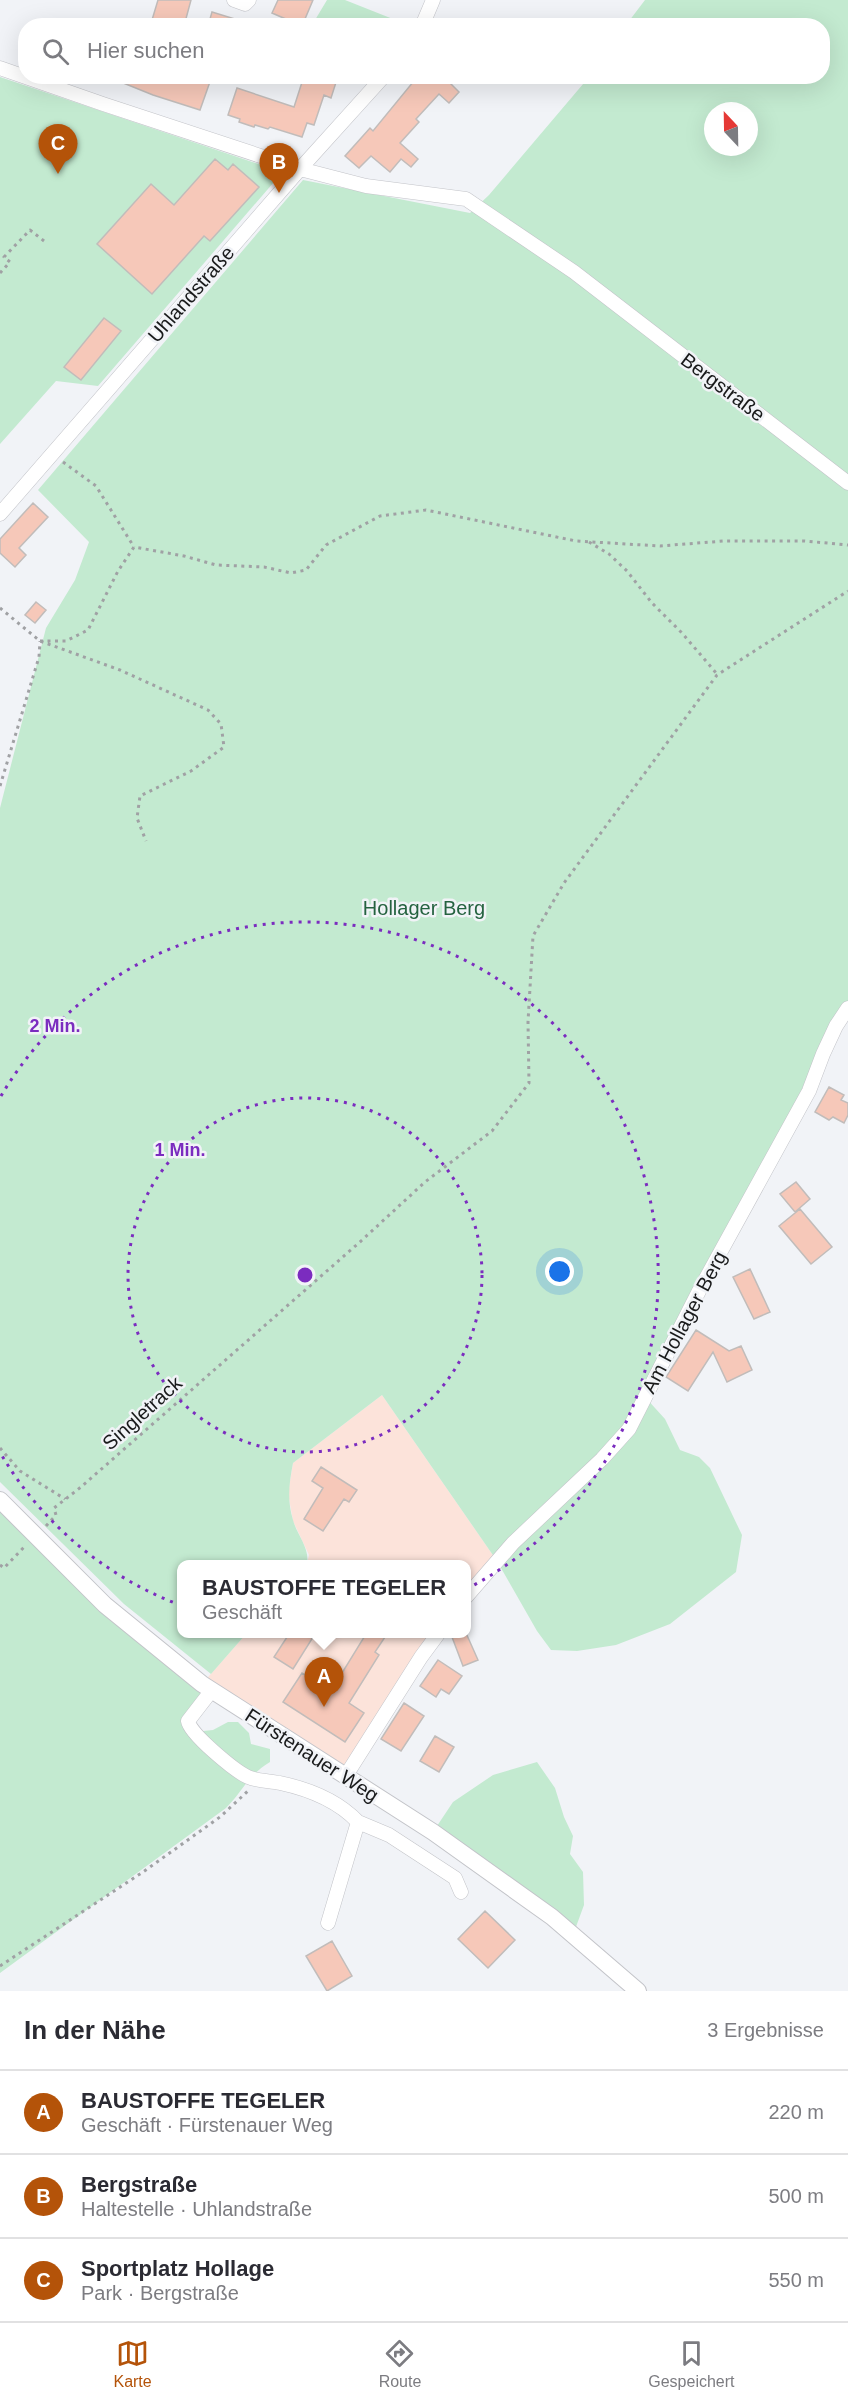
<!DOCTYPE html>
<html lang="de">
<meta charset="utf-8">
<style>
:root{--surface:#fff;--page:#f2f2f3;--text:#2b2b33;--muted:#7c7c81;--line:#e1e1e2;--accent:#b45309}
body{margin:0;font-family:Arial,sans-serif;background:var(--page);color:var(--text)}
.compass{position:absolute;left:704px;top:102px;width:54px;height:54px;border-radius:50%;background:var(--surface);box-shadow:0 6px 24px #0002;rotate:338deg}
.you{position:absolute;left:560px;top:1272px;width:21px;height:21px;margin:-15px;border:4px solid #fff;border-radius:50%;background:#1a73e8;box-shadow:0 0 0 9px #1a73e833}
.badge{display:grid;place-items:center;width:39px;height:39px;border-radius:50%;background:var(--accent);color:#fff;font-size:20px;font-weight:700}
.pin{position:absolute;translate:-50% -50px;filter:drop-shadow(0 2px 3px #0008)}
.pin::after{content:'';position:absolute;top:32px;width:21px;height:18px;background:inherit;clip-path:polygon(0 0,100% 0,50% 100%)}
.popup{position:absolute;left:177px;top:1560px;width:294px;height:78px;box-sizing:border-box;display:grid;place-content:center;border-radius:12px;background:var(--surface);filter:drop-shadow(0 2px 4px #0005);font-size:20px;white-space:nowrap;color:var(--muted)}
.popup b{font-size:22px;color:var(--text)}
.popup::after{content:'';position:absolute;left:50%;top:100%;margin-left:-12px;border:12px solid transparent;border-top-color:var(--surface)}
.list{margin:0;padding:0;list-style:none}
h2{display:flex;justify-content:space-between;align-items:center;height:78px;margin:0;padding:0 24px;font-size:26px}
h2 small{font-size:20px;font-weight:400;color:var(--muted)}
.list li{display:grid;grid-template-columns:39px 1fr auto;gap:18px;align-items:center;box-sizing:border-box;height:84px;padding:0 24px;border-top:2px solid var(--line)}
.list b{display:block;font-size:22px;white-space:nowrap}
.list p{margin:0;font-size:20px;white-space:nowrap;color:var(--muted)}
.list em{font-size:20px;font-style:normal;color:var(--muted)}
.icon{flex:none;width:33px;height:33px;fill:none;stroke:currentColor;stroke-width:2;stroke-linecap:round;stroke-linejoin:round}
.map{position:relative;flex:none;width:848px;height:1991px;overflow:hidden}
.search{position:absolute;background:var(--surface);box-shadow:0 6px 24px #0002;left:18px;right:18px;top:18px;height:66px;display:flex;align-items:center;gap:15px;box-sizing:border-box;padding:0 21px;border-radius:24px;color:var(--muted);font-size:22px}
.sheet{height:330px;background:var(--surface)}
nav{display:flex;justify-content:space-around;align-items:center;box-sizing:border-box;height:84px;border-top:2px solid var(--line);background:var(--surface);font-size:16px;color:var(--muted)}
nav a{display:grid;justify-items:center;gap:3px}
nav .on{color:var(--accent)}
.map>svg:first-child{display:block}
</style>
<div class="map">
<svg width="848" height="1991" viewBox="0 0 848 1991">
<rect width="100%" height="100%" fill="#f1f3f7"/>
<path fill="#fce3da" d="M382,1395L497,1561L467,1597L466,1564H307L309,1555L293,1521L288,1493L293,1463Z
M246,1634H438L345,1777L202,1684Z"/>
<path fill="#c3ead0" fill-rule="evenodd" d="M327,0H345L408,25H312Z
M645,0H848V1008L645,1397L665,1419L680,1450L699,1457L710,1468L742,1535L736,1572L670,1624L616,1645L577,1651L551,1650L537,1631L497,1561L382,1395L293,1463C289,1484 287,1500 293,1520C297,1535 310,1548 307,1564H182V1634H246L211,1674L124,1604L0,1482V808L46,628L75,580L89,542L38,490L303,180L470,213L489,195L589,77L822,76V26L626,25ZM713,111H749V147H713Z
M0,77L270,168L274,182L98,386L56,381L0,444Z
M0,1500L212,1690L198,1709L194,1732L213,1730L228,1722H238L249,1733L251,1744L270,1749V1762C249,1774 243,1791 226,1808L0,1973Z
M537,1762L555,1788L564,1817L573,1836L570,1854L583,1872L584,1905L573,1935L433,1832L453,1802L493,1775Z"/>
<path fill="#f6c8b9" stroke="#c1bcba" stroke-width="1.5" d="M158,0H191L184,26H158L159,22L152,20Z
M278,0H313L302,26L272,13Z
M212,12L248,23V26H208Z
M106,76H212L200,110L153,95Z
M304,76H338L331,98L324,95L314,125L307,123L302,137L270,127L268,129L255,125L254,127L239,122L240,119L228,115L237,88L294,107Z
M418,76H443L459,92L449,103L439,94L416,119L419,122L400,143L418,159L411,167L401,159L390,172L371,156L359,168L345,156L370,128L373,131Z
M215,159L228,170L233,164L259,187L210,241L204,236L152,294L97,244L151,184L174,205Z
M104,318L121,331L81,380L64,367Z
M33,503L48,517L19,548L26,555L15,567L0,553V539Z
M36,602L46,610L35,623L25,615Z
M829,1087L844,1095L841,1100L848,1103V1115L844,1123L833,1117L829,1120L815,1112Z
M796,1182L810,1199L795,1212L780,1194Z
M800,1209L832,1247L811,1264L779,1226Z
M750,1269L770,1312L754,1319L733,1277Z
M696,1330L729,1351L741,1346L752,1370L727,1382L713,1352L688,1391L666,1377Z
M321,1467L357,1490L349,1502L344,1499L323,1531L304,1519L323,1488L312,1481Z
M466,1633L478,1660L463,1666L452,1637Z
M289,1634H315L293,1669L274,1657Z
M366,1634H387L375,1652L379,1655L349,1703L364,1713L345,1742L283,1702L302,1673L331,1691Z
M438,1660L462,1676L449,1694L441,1689L436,1697L420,1686Z
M404,1703L424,1716L401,1751L381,1739Z
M435,1736L454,1747L439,1772L420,1761Z
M485,1911L515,1940L488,1968L458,1939Z
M332,1941L352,1976L327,1991L306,1956Z"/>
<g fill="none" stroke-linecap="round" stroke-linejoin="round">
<defs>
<path id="minor" d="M234,0L245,4L249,0
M422,26L433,0
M0,68L103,104L300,169L366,186L466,199L574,272L848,483
M0,514L300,169L384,76
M466,1597L513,1543L602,1459L629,1429L699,1291L809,1091L823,1054L836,1026L848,1008
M212,1690L188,1721C190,1734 235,1771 248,1777C257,1781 271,1781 280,1783C308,1789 338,1801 358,1822L328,1923
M345,1777L421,1657L438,1634
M358,1822L389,1835L455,1878L461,1892"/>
<path id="tertiary" d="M0,1500L105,1605L202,1684L433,1832L552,1917L638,1991"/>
</defs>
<use href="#minor" stroke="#c3c4c9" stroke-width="15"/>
<use href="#tertiary" stroke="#c3c4c9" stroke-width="18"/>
<path stroke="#a0a1a4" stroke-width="3" stroke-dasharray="3 4.5" stroke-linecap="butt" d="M0,273L10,262L4,257L30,230L44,241
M63,462L96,486L134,547
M589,542L609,554L627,571L652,603L682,633L717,674
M0,608L40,641L120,670L208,710L221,724L224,747L191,771L140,796L137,818L146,841
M40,641H66L88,630L118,571L134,547L184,556L216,565L264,567L291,573L306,570L326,545L380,516L426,510L576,541L660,546L724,541H805L848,545
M0,786L39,657L40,641
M0,1448L20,1471L65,1499
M46,1526L56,1515L54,1508L81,1487L361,1241L425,1182L492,1131L529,1083L528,1022L533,936L564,883L717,675L848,591
M0,1565L4,1568L26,1545
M0,1966L143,1872L220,1817L249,1790"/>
<use href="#minor" stroke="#fff" stroke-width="14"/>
<use href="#tertiary" stroke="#fff" stroke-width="16"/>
</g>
<g fill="none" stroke="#7b2cbf" stroke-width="3" stroke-dasharray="3 6">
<circle cx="305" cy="1275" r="177"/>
<path d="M1 1096A353 353 0 1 1 1 1454"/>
</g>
<g text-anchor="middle" stroke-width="5" stroke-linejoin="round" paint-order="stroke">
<g font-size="20" fill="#191a1b" stroke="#f1f3f7">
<text transform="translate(191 294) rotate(-49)" y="7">Uhlandstraße</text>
<text transform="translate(723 387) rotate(37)" y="7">Bergstraße</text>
<text transform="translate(684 1322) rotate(-62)" y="7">Am Hollager Berg</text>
<text transform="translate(142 1413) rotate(-42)" y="7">Singletrack</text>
<text transform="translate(312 1755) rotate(33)" y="7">Fürstenauer Weg</text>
</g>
<g font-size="20" fill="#256340" stroke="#f1f3f7">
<text x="424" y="915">Hollager Berg</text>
</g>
</g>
<circle cx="305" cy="1275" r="9" fill="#7b2cbf" stroke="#f1f3f7" stroke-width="3"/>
<g font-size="18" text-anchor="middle" font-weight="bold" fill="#7b2cbf" stroke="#f1f3f7" stroke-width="5" stroke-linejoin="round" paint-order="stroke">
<text x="55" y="1032">2 Min.</text>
<text x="180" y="1156">1 Min.</text>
</g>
</svg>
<svg class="compass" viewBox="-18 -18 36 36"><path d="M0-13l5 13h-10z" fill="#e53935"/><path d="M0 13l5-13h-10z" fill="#7c7c81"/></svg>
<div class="you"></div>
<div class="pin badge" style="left:324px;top:1707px">A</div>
<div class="popup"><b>BAUSTOFFE TEGELER</b>Geschäft</div>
<div class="pin badge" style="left:279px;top:193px">B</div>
<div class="pin badge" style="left:58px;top:174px">C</div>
<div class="search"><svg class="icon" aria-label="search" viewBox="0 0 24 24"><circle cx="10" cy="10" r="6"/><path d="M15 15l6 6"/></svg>Hier suchen</div>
</div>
<section class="sheet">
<h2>In der Nähe<small>3 Ergebnisse</small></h2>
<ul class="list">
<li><span class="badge">A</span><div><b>BAUSTOFFE TEGELER</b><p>Geschäft · Fürstenauer Weg</p></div><em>220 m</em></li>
<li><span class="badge">B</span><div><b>Bergstraße</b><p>Haltestelle · Uhlandstraße</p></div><em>500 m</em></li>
<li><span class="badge">C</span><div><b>Sportplatz Hollage</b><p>Park · Bergstraße</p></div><em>550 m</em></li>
</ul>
</section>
<nav>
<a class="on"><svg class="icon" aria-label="map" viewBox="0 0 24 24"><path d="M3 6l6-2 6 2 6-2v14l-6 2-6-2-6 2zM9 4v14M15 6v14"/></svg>Karte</a>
<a><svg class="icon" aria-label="directions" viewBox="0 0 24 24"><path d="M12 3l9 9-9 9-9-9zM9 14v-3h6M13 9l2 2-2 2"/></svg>Route</a>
<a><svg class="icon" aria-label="saved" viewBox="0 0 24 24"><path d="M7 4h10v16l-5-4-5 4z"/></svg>Gespeichert</a>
</nav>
